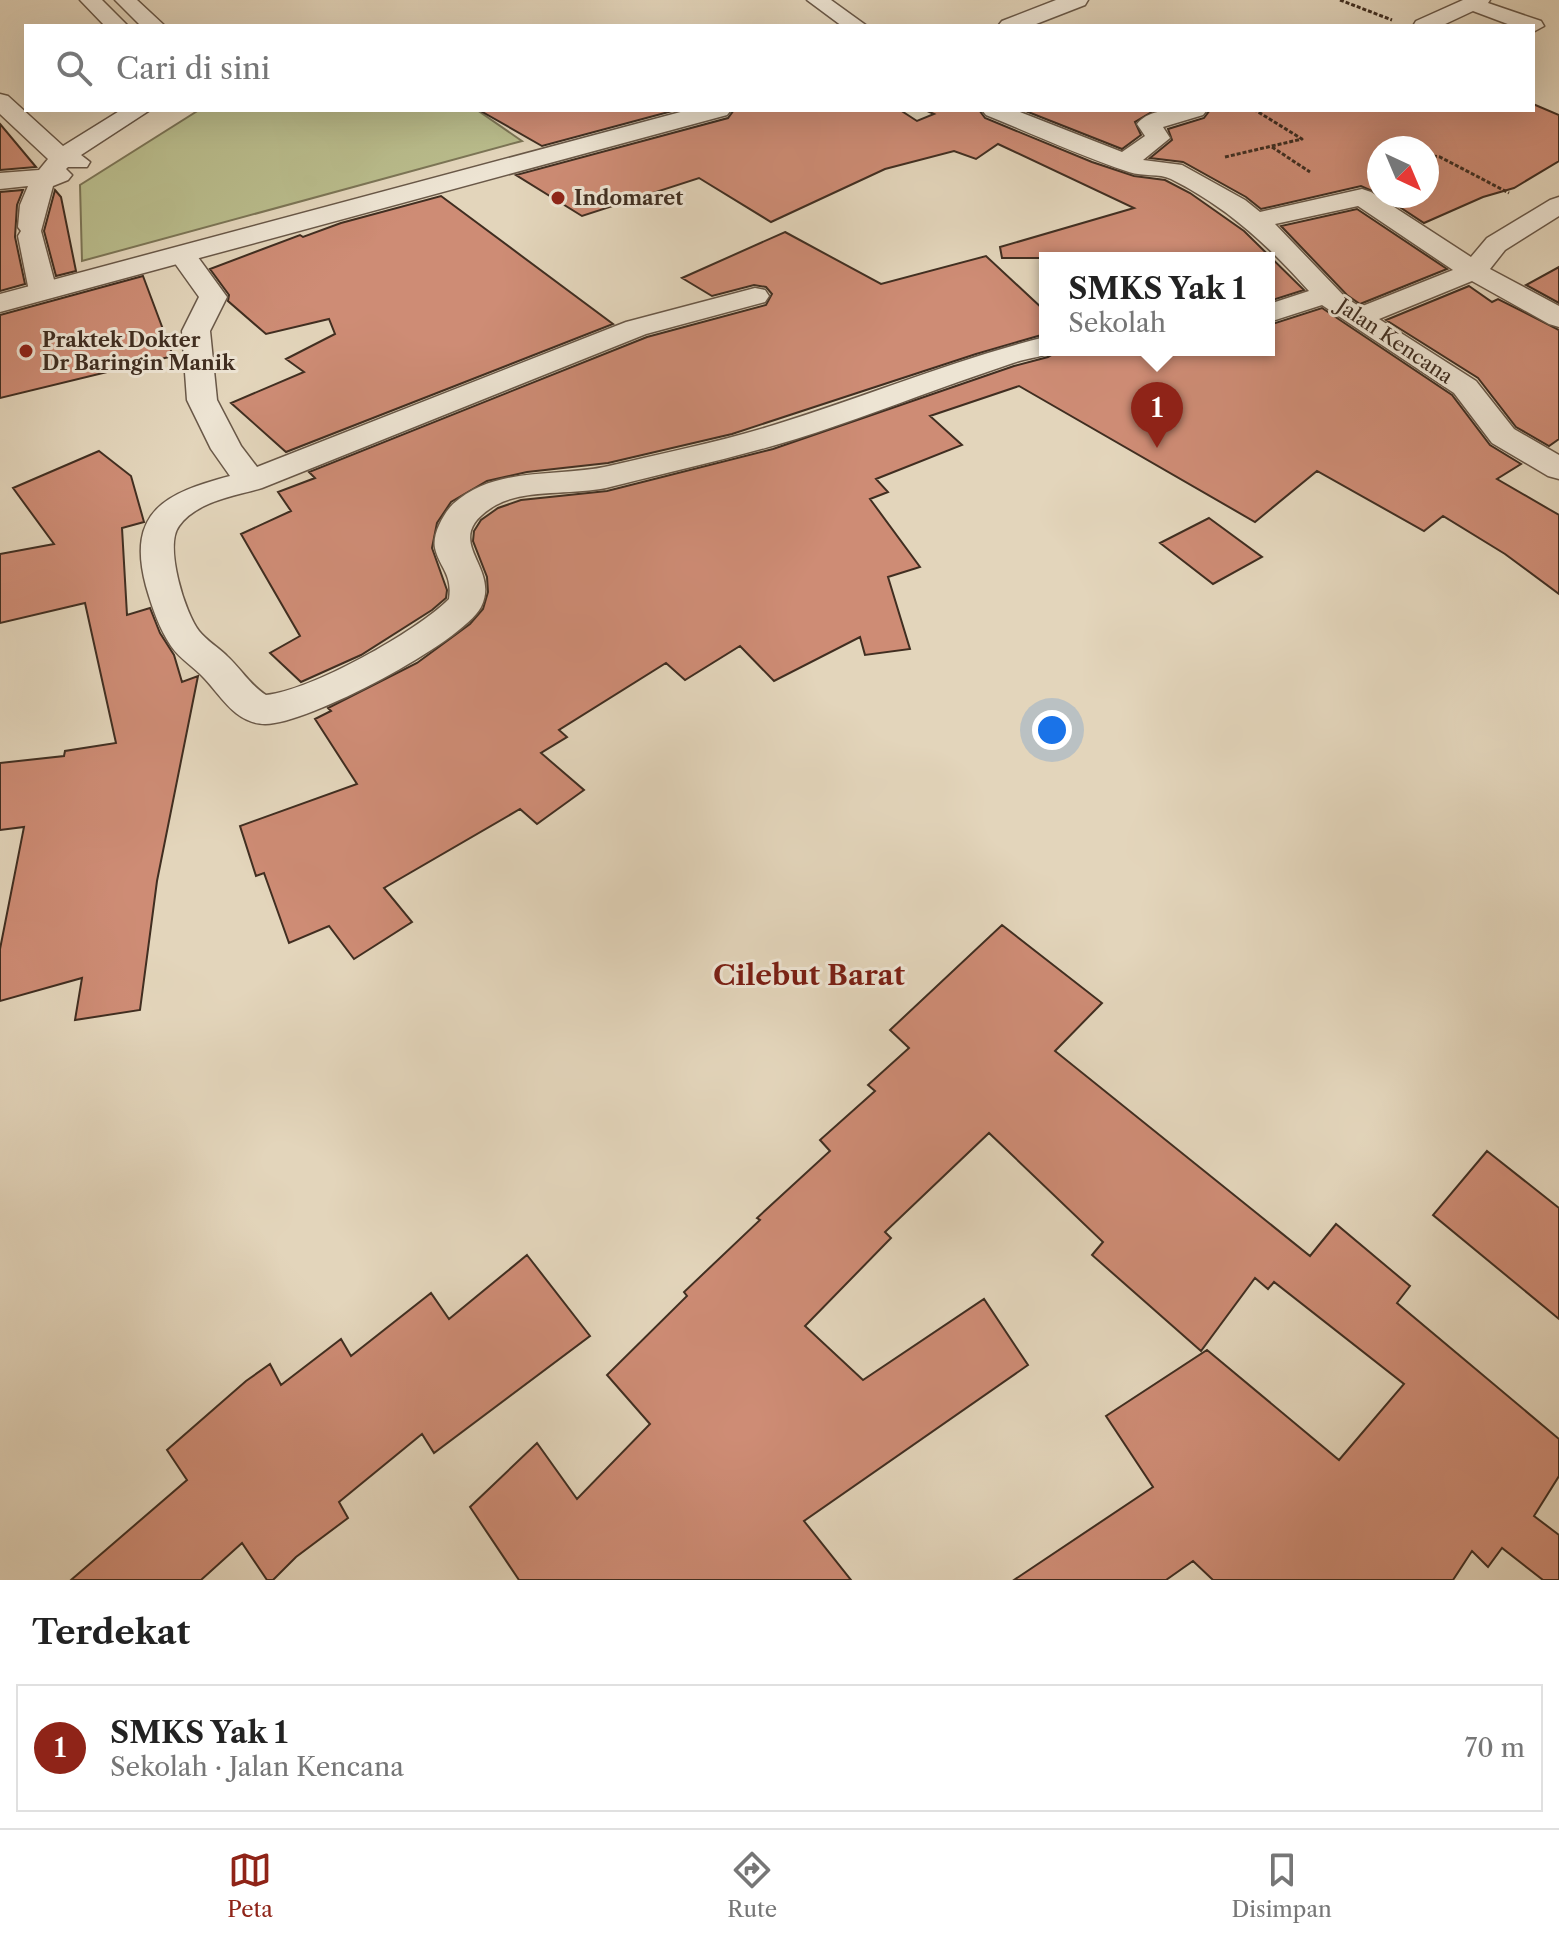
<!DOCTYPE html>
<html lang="id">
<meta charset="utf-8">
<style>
:root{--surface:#fff;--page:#f2f2f2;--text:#222;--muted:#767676;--line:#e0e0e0;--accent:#8f2418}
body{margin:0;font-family:"Libre Caslon Text",serif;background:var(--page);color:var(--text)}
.compass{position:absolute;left:1367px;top:136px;width:72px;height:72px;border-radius:50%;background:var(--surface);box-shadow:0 8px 32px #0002;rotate:136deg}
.you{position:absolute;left:1052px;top:730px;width:28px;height:28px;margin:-20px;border:6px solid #fff;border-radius:50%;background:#1a73e8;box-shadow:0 0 0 12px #1a73e833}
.badge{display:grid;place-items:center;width:52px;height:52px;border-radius:50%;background:var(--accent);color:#fff;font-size:26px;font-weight:700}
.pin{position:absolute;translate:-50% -66px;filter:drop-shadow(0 2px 4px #0008)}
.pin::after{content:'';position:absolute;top:42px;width:28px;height:24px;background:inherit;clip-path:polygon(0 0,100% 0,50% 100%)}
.popup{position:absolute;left:1039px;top:252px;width:236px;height:104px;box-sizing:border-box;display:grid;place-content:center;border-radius:0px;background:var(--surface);filter:drop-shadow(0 2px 6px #0005);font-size:26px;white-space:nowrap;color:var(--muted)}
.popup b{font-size:30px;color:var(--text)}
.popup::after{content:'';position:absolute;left:50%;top:100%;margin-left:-16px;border:16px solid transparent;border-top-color:var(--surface)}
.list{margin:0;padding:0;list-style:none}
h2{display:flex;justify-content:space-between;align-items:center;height:104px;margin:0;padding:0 32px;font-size:34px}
h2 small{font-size:26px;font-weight:400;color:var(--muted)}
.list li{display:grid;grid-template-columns:52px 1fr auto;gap:24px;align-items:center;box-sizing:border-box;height:128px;margin:0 16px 16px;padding:0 16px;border:2px solid var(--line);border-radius:0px}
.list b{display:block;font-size:30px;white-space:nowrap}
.list p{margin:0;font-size:26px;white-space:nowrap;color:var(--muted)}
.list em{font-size:26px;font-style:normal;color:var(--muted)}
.icon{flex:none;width:44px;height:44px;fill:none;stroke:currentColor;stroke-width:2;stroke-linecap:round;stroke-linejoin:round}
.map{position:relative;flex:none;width:1559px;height:1580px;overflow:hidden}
.search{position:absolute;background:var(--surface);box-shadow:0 8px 32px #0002;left:24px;right:24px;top:24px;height:88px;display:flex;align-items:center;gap:20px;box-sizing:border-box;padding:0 28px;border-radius:0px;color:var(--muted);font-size:30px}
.sheet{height:248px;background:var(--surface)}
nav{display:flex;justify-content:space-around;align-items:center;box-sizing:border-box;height:112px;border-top:2px solid var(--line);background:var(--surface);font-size:22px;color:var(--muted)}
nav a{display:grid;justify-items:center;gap:4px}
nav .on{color:var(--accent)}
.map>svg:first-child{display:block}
</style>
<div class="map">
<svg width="1559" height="1580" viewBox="0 0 1559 1580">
<rect width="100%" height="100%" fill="#e3d5bb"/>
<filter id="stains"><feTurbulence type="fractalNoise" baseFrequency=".0025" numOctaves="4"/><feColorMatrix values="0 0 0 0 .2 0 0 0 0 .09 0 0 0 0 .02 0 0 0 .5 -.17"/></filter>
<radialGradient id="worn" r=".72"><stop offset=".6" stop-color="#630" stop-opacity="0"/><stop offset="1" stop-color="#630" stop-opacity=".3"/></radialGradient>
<path fill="#b9bc8c" stroke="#7c7556" stroke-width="2" d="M199,110H477L522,141L82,261L80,185Z"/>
<path fill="#ce8c75" stroke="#402e21" stroke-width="2" d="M1533,104L1559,115V161L1514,188L1483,197L1424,223L1383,196H1427V148H1379V194L1361,186L1261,209L1246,197L1183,162L1150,158L1172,140L1168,129L1204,118L1210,110H1533Z
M479,110H676L542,146Z
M734,110H900L917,121L934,114L925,110H979L985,118L1092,162L1134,176L1165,180L1190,193L1244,231L1304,290L1269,301V258H1002L1000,247L1134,208L998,144L976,159L954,151L885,169L771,222L699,178L582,216L516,175L728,118Z
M1023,110H1155L1135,122L1141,135L1122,149Z
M0,124L36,167L0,170Z
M23,190L17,205L15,237L25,284L0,291V192Z
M55,190L61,197L76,271L56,276L44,231Z
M441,196L613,324L286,452L231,403L304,372L286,359L335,334L329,319L266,334L228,301L229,295L210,269L300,235L303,237L341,223Z
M1357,209L1447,269L1360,304L1347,295L1281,226Z
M785,232L881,284L986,256L1045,311V334L976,354L732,434L608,463L527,472L487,481L451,502L437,523L432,548L447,590L446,598L432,610L361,655L301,682L270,653L300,636L241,534L291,511L278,492L315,478L309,472L647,337L766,305L772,294L766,287L754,285L712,296L682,278Z
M1559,267V303L1526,285Z
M143,276L173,356L0,398V315Z
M1469,286L1492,302L1498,299L1559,330V439L1549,446L1516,427L1478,378L1386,320Z
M1322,308L1452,395L1490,445L1521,464L1497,479L1559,515V594L1505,554L1443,516L1424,531L1317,471L1255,522L1019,386L930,416L962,445L876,479L888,492L870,499L920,567L888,577L910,649L865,655L860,637L774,681L740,646L685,680L666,663L559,730L567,737L541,753L584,790L537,824L520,809L384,888L412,922L354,959L329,926L289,943L264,873L256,876L240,826L357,784L315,719L331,711L328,708L417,663L470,624L483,609L488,592L487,577L473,541L474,531L481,520L498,508L521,500L607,491L773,449L1014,366L1048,357L1060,350H1269V325Z
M99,451L131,476L144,522L122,528L127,615L150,608L160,633L174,655L182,682L198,676L157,881L140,1010L75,1020L82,978L0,1001V949L24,827L0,830V763L64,756L65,751L116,743L85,603L0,623V554L54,544L13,488Z
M1209,518L1262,557L1213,584L1160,543Z
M1002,925L1102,1003L1055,1051L1310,1256L1336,1224L1410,1286L1397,1303L1559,1439V1476L1534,1516L1559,1535V1580H1543L1502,1548L1488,1567L1472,1551L1453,1580H1213L1193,1561L1166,1580H1014L1153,1487L1106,1416L1207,1350L1339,1460L1404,1384L1274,1282L1268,1289L1255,1278L1201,1351L1092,1255L1103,1242L989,1133L885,1232L891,1238L805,1326L863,1380L984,1299L1028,1365L804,1521L851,1580H519L470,1507L537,1443L577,1499L650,1424L607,1375L687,1296L684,1292L760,1220L757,1218L830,1151L820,1140L875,1091L868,1085L909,1048L890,1030Z
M1487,1151L1559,1208V1319L1433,1215Z
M527,1255L590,1336L434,1453L422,1434L339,1502L348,1518L296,1557L273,1580H267L242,1543L201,1580H71L187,1480L167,1450L246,1381L270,1364L281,1385L341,1339L351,1356L431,1293L449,1319Z"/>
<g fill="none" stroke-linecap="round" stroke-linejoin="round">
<defs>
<path id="minor" d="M80,0H102L128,26H105Z
M115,0H137L165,26H141Z
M807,0H831L867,26H842Z
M1463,0H1490L1488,3L1541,21L1544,26L1533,32V26H1513L1473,11L1441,26H1413L1416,21Z
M0,94L8,96L63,146L121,110H150L81,155L90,162L87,167H68L66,169L72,175L68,180L53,186L41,231L57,291L53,297L43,299L33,297L29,291L18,236L21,231L18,227L20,205L28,186L0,189V173L39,170L48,159L0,114Z
M982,110H1015L1122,152L1145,136L1137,124C1151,106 1186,110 1207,110L1203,115L1163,127L1170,138L1143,160L1182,165L1245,200L1260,212L1362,189L1371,192L1471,257L1487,238L1550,200L1559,197V216L1505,250L1490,269L1559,306V327L1549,324L1472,281L1379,319L1476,381L1514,429L1559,455V479L1548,476L1492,443L1454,393L1322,305L1269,322V304L1309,291C1268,245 1227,207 1171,179C1159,173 1143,177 1129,172C1081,156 1033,134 986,115ZM1358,206L1453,270L1360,307L1345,297L1275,224Z
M182,247L192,249L227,297L210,331L217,400L241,446L257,467L626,322L755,288L765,290L769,296L765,302L646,334L262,488C235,496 197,501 179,526C164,546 185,613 199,631C207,641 218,647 227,656C241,669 250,685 266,695C312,690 416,632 449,599C453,574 439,567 435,548C432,534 444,513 453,504C496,465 557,478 609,466C664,453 720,442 774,425C865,397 953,360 1045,337V350H1057C1045,357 1027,358 1013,363C995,369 976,376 958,382C904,401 851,422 796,439C734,458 669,472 606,488C573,495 524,489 496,505C436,540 502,565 481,607C462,643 306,725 265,724C235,723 222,697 204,678C194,667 180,659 171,646C159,628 152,607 146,586C126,511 166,493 230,476L211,449L187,400L182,331L199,297L169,255L172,249Z"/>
<path id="tertiary" d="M1056,0H1088L1085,5L1031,26H998L1002,21Z
M688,110H731L727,115L0,312V294Z"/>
</defs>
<use href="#minor" stroke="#695848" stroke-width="3"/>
<use href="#tertiary" stroke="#695848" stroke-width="3"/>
<path stroke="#402e21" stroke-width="3" stroke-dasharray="4 2" stroke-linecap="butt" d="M1340,0L1392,20
M1272,147L1310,172
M1427,155L1440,157L1509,193
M1225,157L1302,139L1255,110"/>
<use href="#minor" fill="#ede4d3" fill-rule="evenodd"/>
<use href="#tertiary" fill="#ede4d3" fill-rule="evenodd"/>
</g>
<g fill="#8f2418" stroke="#ede4d3" stroke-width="3">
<circle cx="558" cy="198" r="8"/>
<circle cx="26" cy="351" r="8"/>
</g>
<g text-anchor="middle" stroke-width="6" stroke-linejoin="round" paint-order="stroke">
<g font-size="20" font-weight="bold" fill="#402e21" stroke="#ede4d3" text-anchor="start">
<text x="574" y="205">Indomaret</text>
<text x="42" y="347">Praktek Dokter<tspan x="42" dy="23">Dr Baringin Manik</tspan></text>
</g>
<g font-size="20" fill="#402e21" stroke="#ede4d3">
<text transform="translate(1395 341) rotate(34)" y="7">Jalan Kencana</text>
</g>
<g font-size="28" font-weight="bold" fill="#7a1f14" stroke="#ede4d3">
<text x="809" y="985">Cilebut Barat</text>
</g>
</g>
<rect width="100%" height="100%" filter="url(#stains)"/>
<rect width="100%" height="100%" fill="url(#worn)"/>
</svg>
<svg class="compass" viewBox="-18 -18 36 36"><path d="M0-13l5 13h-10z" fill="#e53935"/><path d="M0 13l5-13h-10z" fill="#767676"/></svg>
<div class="you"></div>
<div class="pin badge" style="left:1157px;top:448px">1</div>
<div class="popup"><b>SMKS Yak 1</b>Sekolah</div>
<div class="search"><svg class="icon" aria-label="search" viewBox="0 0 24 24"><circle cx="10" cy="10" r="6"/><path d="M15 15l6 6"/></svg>Cari di sini</div>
</div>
<section class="sheet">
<h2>Terdekat<small></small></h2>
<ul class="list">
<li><span class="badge">1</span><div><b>SMKS Yak 1</b><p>Sekolah · Jalan Kencana</p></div><em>70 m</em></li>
</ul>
</section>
<nav>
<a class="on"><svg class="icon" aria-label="map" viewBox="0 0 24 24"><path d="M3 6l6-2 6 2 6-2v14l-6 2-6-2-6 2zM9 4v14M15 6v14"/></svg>Peta</a>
<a><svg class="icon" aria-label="directions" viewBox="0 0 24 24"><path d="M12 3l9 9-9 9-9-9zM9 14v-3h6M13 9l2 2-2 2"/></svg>Rute</a>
<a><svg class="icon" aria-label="saved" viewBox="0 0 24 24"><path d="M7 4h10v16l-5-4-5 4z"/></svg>Disimpan</a>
</nav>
